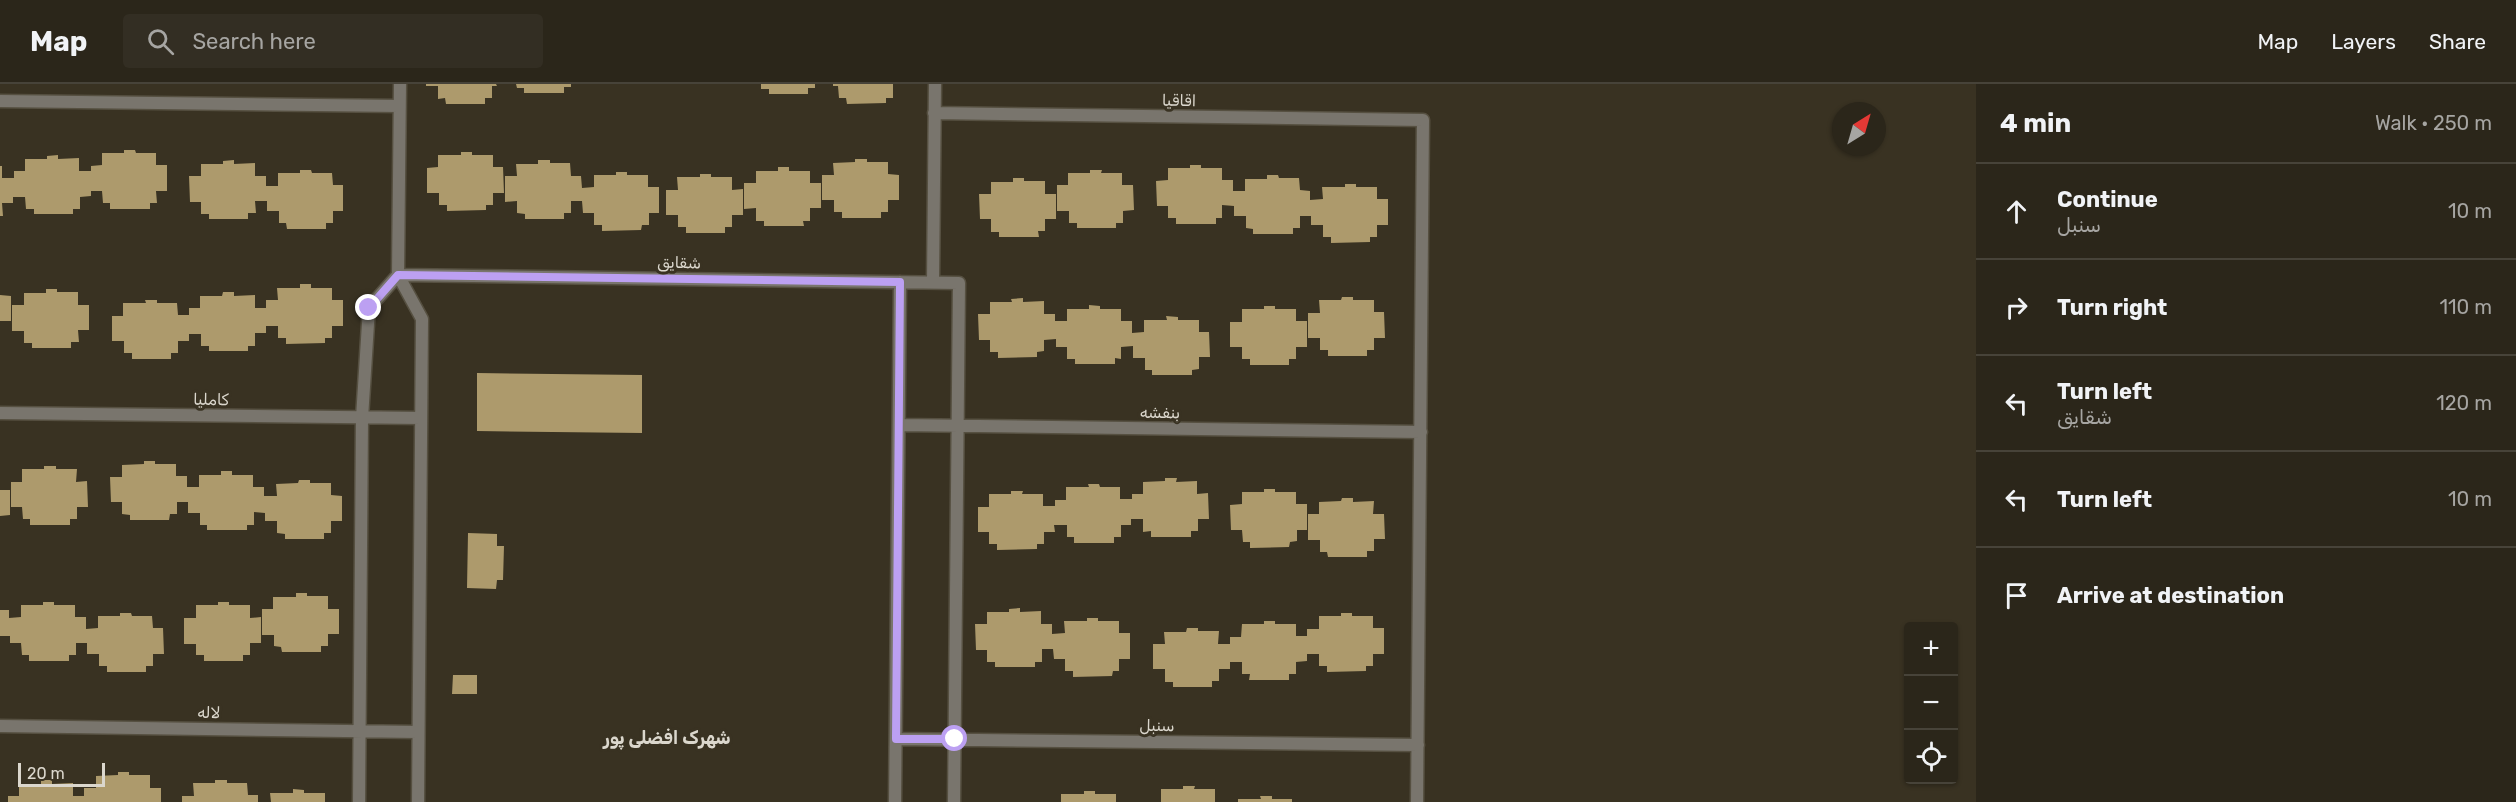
<!DOCTYPE html>
<meta charset="utf-8">
<style>
:root{--surface:#2b261a;--page:#332e23;--text:#f1f3f6;--muted:#a6a5a2;--line:#474339}
body{margin:0;font-family:Rubik,Vazirmatn,sans-serif;background:var(--page);color:var(--text)}
.controls{position:absolute;right:18px;bottom:18px;display:grid;overflow:hidden;border-radius:6px;box-shadow:0 2px 4px #0004}
.controls button{width:54px;height:54px;display:grid;place-items:center;padding:0;border:0;border-bottom:2px solid var(--line);background:var(--surface);color:var(--text);font:30px sans-serif}
.compass{position:absolute;left:1832px;top:18px;width:54px;height:54px;border-radius:50%;background:var(--surface);box-shadow:0 2px 4px #0004;rotate:37deg}
.scale{position:absolute;left:18px;bottom:15px;width:87px;box-sizing:border-box;padding-left:6px;border:3px solid #dbd7cd;border-top:0;font-size:16px;line-height:21px;white-space:nowrap;color:#dbd7cd;-webkit-text-stroke:4px #393222;paint-order:stroke}
.stop{position:absolute;width:18px;height:18px;margin:-14px;border:4px solid #bca0f2;border-radius:50%;background:#fff}
.stop.end{background:#bca0f2;border-color:#fff;box-shadow:0 2px 6px #0008}
.list{margin:0;padding:0;list-style:none}
h2{display:flex;justify-content:space-between;align-items:center;height:78px;margin:0;padding:0 24px;font-size:26px}
h2 small{font-size:20px;font-weight:400;color:var(--muted)}
.list li{display:grid;grid-template-columns:39px 1fr auto;gap:18px;align-items:center;box-sizing:border-box;height:96px;padding:0 24px;border-top:2px solid var(--line)}
.list b{display:block;font-size:22px;white-space:nowrap}
.list p{margin:0;font-size:20px;white-space:nowrap;color:var(--muted)}
.list em{font-size:20px;font-style:normal;color:var(--muted)}
.icon{flex:none;width:33px;height:33px;fill:none;stroke:currentColor;stroke-width:2;stroke-linecap:round;stroke-linejoin:round}
.map{position:relative;flex:none;width:1976px;height:718px;overflow:hidden}
header{display:flex;align-items:center;gap:36px;box-sizing:border-box;height:84px;padding:0 30px;background:var(--surface);border-bottom:2px solid var(--line)}
header strong{font-size:28px}
nav{display:flex;gap:33px;margin-inline-start:auto;font-size:21px}
.search{width:420px;height:54px;background:var(--page);display:flex;align-items:center;gap:15px;box-sizing:border-box;padding:0 21px;border-radius:6px;color:var(--muted);font-size:22px}
main{display:flex}
aside{flex:1;background:var(--surface)}
.map>svg:first-child{display:block}
</style>
<header>
<strong>Map</strong>
<div class="search"><svg class="icon" aria-label="search" viewBox="0 0 24 24"><circle cx="10" cy="10" r="6"/><path d="M15 15l6 6"/></svg>Search here</div>
<nav><a>Map</a><a>Layers</a><a>Share</a></nav>
</header>
<main>
<div class="map">
<svg width="1976" height="718" viewBox="0 0 1976 718">
<rect width="100%" height="100%" fill="#393222"/>
<path fill="#ad9a6c" d="M426,0H496L497,2H492V14H485V20H446L445,14L438,15V2H426Z
M516,0H571V3H564V9H524V4H517Z
M761,0H815V4H808V10H769V5H761Z
M833,0H893V14H886V19L847,20L846,14H839L838,2H833Z
M124,66H135L136,69H156V81H167V107H156L157,119H150V125H110V119H103L102,107H91V112L80,113V125H73V130H34V125H26L25,113H13V119H2L3,132H0V82H2V94H14V87H25V75H47V72L58,71V75L79,74V87H91V82L102,81V69H124Z
M461,68H472V71H493V83H503L504,109H493V121H486V126L447,127V121H439V109H427V84L438,83V71H461Z
M855,75H867V78H888V90L899,91V116H888V128H881V134H842V128H834V116H822V91H834L833,79L855,78Z
M234,76V80L255,79V92H266V102H278V89H300V86H311L312,89H332L333,101H343V127H333V139H326V145H287L286,139H279V127H267V117H255L256,129H248V135H209V130H201V118H190L189,92H201V80H223V77Z
M538,76H550V79H570L571,92H581L582,104L594,103V91H616V88H627V91H648V103H659V129H649V141H642L641,146L602,147V141H594V129H583L582,117H571V129H564V135H525V130L517,129V117L505,118V92H517L516,80H538Z
M1190,81H1201V84H1222V96H1233V107H1245V95H1267V91H1278L1279,94H1299L1300,106L1310,107V116L1323,115L1322,103H1345V100H1356V103H1377V115H1388V141H1377V153H1370V158L1331,159V153H1323V141H1311V132H1300V144H1293V150H1253V145L1246,144V132H1234V122L1222,121V134H1216V140H1176V134H1168V122H1157L1156,97L1168,96V84H1190Z
M778,83H789V87H810V99H821V124H810V137H803L804,142H764V137H756V124L744,125V99H756V87H778Z
M1090,86H1102L1101,89H1122V101H1133L1134,126L1123,127V139H1116V144H1077V139H1069V127H1057V101H1068V89H1090Z
M700,90H711V93H732V106L743,105V131H732V143H725V149H686V143H678V131H666V106H678L677,93H700Z
M1013,94H1024V97H1045V110H1056V135H1045V147H1038L1039,153H999V148H991V135H980L979,110H991V98H1013Z
M300,200H311V204H332V216H343V242H332V254H325V259L286,260V254H278V242H266V249H255V262H248V267H209V262H201V250H189V257H178V269H171V275H132V269H124V257H112V232H123V219H146L145,216H157V219H177L178,231H189V224H200V212H222L223,208H234V212L255,211V224H266V216H278L277,204H300Z
M46,205H57V208H78V221H89V246H78L79,258H71V264H32V259H24V247H12V221H24V209H46Z
M0,211L11,212V237H0Z
M1342,213H1353V216H1374V228H1384L1385,254H1374V266H1367V272H1328V266H1320V254H1308V229H1320L1319,216H1341Z
M1023,214V218L1044,217V230H1055V237H1067V225H1089V221L1100,222V225H1121V237H1132V249L1144,248V236H1167L1166,232L1178,233V236H1199V248H1209L1210,273H1199V285L1192,286V291H1152V286H1145V274H1133V262L1121,263V275L1115,274V280H1075V275H1067V263H1056V255L1044,256V267L1037,268V273L998,274V268H990V256H979L978,230H990V218H1012L1011,215Z
M1264,222H1275V225H1296V237H1307V263H1296V275H1289V281H1250V275H1242V263H1230V238H1242V225H1264Z
M477,289L642,291V349L477,347Z
M144,377H155V380H176V392H187V403H199V391H221V387H232V391H253V403H264V412H277L276,400L298,399L299,396H310V399H331V411L342,412V437H331V449H324V455H285V450L277,449V437H265V429L254,428V441H247V446H207V441H200V429H188V418H177V430H170L169,436H130V431L122,430V418H111L110,393H122V381L144,380Z
M44,382H56V385H77L76,398L87,397L88,423H77V435H70V441H30V435H23L22,423H11V398H22V385H44Z
M1165,394H1177L1176,398L1197,397V410L1208,409L1209,435H1198V447H1191V453H1151V447L1143,448V435H1131V441H1121V453H1114V459H1074V453H1067V441H1054L1055,448H1044V460H1037V465L997,466V460H989V448H978V423H989V410H1011V407H1023L1022,410H1043V422H1055V416H1066V403H1089L1088,400H1099L1100,403H1120V415H1132V410H1143V398L1165,397Z
M1264,405H1275V408H1296V420H1307V446H1297V457L1290,458L1289,463L1250,464V458H1243L1242,446H1231L1230,421L1242,420V408H1264Z
M0,406H10V431L0,432Z
M1342,414H1353V418L1374,417L1373,430H1384L1385,455H1374V467H1367V473H1328L1327,468H1320V456H1308V430H1319V418L1341,417Z
M468,449L497,450V462H504L503,496H497L496,505L467,504Z
M296,509H307V512H328V525H339V550H328V562H321V568H282L281,563L274,562V551H262V525H273V513H296Z
M43,518H54V521H75V533H86V545L98,544V532H120V529H131L132,532H152L153,544H163L164,570H153V582H146V588H107V582H99V570H87V559H76V571H69V577H29V571H22L21,559H10V552H0V526H9V534L21,533V521H43Z
M218,518H229V521H250V534L261,533V559H250V571H243V577H204V571H196V560H184V534H196V521H218Z
M1020,524V528L1041,527V540H1052V550L1065,549L1064,537H1087V534H1098V537H1119V549H1130V575H1119V587H1113L1112,592L1073,593V587H1065V575H1054L1053,565H1042V578H1035V583H995V578H987V566H976L975,540H987V528H1009V525Z
M1341,529H1352V532H1373V544H1384V570H1373V582H1366V587L1327,588V582H1319V570H1307V577L1296,578V590H1289V596H1249L1250,590H1242V578H1230V585H1219V597H1212V603H1173V598H1165V585H1153V560H1165L1164,548H1186L1187,544H1198V547H1219L1218,560H1230V553H1241L1242,540H1264V537H1275V540H1296V552H1307V545H1319V532H1341Z
M453,591H477V610H452Z
M118,688H129V691H150V704H161V718H8V712H19V700H41V696H52V700L73,699V712H84V704H96V692L118,691Z
M215,696H227V699H247L248,711H258V718H182V712H194L193,699H215Z
M1183,702H1195L1194,705H1215V718H1161V705H1183Z
M293,705L304,706V709H325V718H271L270,709H293Z
M1084,707H1095V710H1116V718H1061V710H1084Z
M1260,712H1272V715H1292V718H1238V715H1261Z"/>
<g fill="none" stroke-linecap="round" stroke-linejoin="round">
<defs>
<path id="street" d="M400,0L398,191L422,235L418,718
M0,17L399,22
M934,29L1423,36L1417,718
M398,191L959,199L954,718
M933,198L935,0
M0,329L421,334
M899,341L1421,348
M0,642L418,648
M896,655L1418,661
M359,718L362,334L369,224L398,191
M895,718L900,198"/>
</defs>
<use href="#street" stroke="#565041" stroke-width="15"/>
<use href="#street" stroke="#79756d" stroke-width="12"/>
</g>
<g fill="none" stroke-linecap="round" stroke-linejoin="round">
<path stroke="#bca0f2" stroke-width="8" d="M369,224L398,191L900,198L896,655H955"/>
</g>
<g text-anchor="middle" stroke-width="6" stroke-linejoin="round" paint-order="stroke">
<g font-size="16" fill="#dbd7cd" stroke="#393222">
<text transform="translate(1179 16) rotate(1)" y="6">اقاقیا</text>
<text transform="translate(679 178) rotate(1)" y="6">شقایق</text>
<text transform="translate(211 315) rotate(1)" y="6">کاملیا</text>
<text transform="translate(1160 328) rotate(1)" y="6">بنفشه</text>
<text transform="translate(209 628) rotate(1)" y="6">لاله</text>
<text transform="translate(1157 641) rotate(1)" y="6">سنبل</text>
</g>
<g font-size="18" font-weight="bold" fill="#dbd7cd" stroke="#393222">
<text x="667" y="660">شهرک افضلی ‌پور</text>
</g>
</g>
</svg>
<div class="controls">
<button>+</button>
<button>−</button>
<button><svg class="icon" aria-label="locate" viewBox="0 0 24 24"><circle cx="12" cy="12" r="6"/><path d="M12 2v4M12 18v4M2 12h4M18 12h4"/></svg></button>
</div>
<svg class="compass" viewBox="-18 -18 36 36"><path d="M0-13l5 13h-10z" fill="#e53935"/><path d="M0 13l5-13h-10z" fill="#a6a5a2"/></svg>
<div class="scale">20 m</div>
<div class="stop" style="left:955px;top:655px"></div>
<div class="stop end" style="left:369px;top:224px"></div>
</div>
<aside>
<h2>4 min<small>Walk · 250 m</small></h2>
<ul class="list">
<li><svg class="icon" aria-label="ahead" viewBox="0 0 24 24"><path d="M12 20V5M6 11l6-6 6 6"/></svg><div><b>Continue</b><p>سنبل</p></div><em>10 m</em></li>
<li><svg class="icon" aria-label="right" viewBox="0 0 24 24"><path d="M7 20v-9h11M14 6l5 5-5 5"/></svg><div><b>Turn right</b></div><em>110 m</em></li>
<li><svg class="icon" aria-label="left" viewBox="0 0 24 24"><path d="M17 20v-9H6M10 6l-5 5 5 5"/></svg><div><b>Turn left</b><p>شقایق</p></div><em>120 m</em></li>
<li><svg class="icon" aria-label="left" viewBox="0 0 24 24"><path d="M17 20v-9H6M10 6l-5 5 5 5"/></svg><div><b>Turn left</b></div><em>10 m</em></li>
<li><svg class="icon" aria-label="arrive" viewBox="0 0 24 24"><path d="M6 21V4h12l-3 4 3 4H6"/></svg><div><b>Arrive at destination</b></div></li>
</ul>
</aside>
</main>
